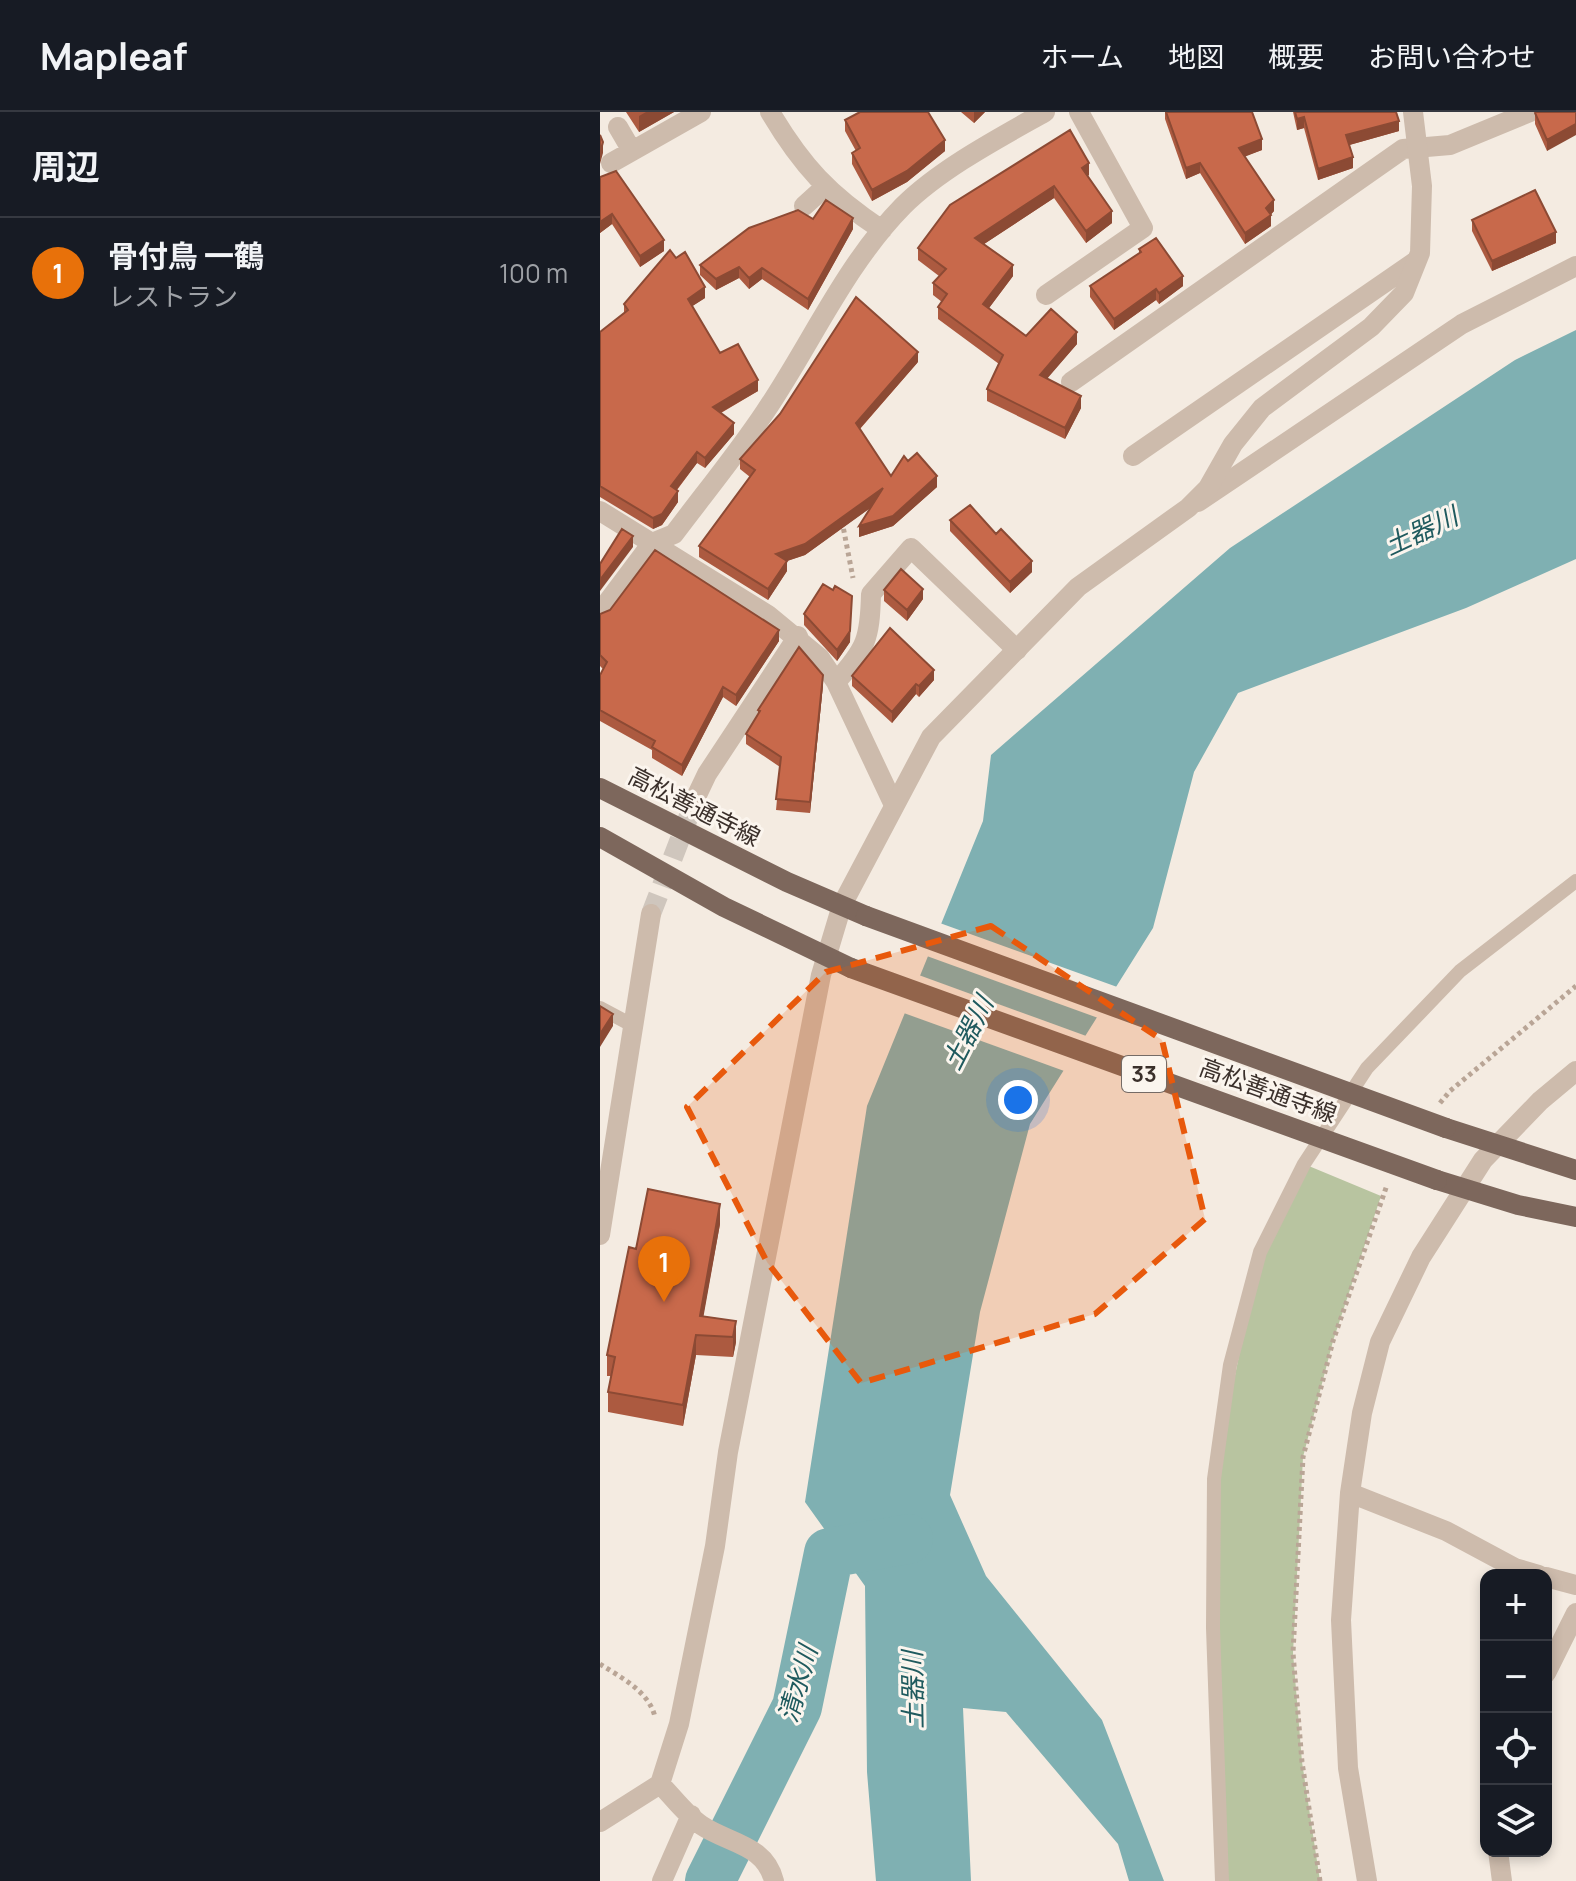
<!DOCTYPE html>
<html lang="ja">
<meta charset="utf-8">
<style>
:root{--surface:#171b24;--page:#242831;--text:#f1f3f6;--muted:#9ea1a6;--line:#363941;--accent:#0f766e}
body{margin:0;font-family:Manrope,"Noto Sans JP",sans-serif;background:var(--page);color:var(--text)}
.controls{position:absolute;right:24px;bottom:24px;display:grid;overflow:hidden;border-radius:16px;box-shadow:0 4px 12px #0003}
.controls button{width:72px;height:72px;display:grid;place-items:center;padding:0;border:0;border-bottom:2px solid var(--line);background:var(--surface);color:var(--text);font:40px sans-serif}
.you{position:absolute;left:418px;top:988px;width:28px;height:28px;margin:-20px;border:6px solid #fff;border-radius:50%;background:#1a73e8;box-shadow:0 0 0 12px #1a73e833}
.badge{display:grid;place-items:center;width:52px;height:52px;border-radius:50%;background:var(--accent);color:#fff;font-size:26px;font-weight:700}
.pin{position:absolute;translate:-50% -66px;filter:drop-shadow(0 2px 4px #0008)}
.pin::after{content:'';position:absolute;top:42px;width:28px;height:24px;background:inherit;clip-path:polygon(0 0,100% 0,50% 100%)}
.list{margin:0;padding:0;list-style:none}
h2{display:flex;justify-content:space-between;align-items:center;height:104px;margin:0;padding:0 32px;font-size:34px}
h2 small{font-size:26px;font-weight:400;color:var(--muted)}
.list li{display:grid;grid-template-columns:52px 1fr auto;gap:24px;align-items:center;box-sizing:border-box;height:112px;padding:0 32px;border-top:2px solid var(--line)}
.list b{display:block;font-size:30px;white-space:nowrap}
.list p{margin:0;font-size:26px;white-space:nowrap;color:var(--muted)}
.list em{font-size:26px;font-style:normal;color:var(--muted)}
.icon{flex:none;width:44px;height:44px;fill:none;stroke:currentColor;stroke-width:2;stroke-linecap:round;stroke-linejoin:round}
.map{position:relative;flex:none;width:976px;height:1769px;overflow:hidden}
header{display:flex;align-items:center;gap:48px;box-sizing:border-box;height:112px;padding:0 40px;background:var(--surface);border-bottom:2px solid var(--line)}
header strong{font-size:38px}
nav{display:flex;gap:44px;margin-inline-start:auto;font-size:28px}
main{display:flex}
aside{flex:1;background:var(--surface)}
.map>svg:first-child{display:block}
</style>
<header>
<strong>Mapleaf</strong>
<nav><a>ホーム</a><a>地図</a><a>概要</a><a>お問い合わせ</a></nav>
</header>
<main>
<aside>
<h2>周辺<small></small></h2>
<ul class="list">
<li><span class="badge" style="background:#e8710a">1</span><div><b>骨付鳥 一鶴</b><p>レストラン</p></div><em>100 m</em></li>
</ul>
</aside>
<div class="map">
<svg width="976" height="1769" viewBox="0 0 976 1769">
<rect width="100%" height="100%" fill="#f4ebe1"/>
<path fill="#b8c4a0" d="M704,1052L781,1084L733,1229L703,1345L693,1541L702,1650L720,1769H622L614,1367L660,1140Z"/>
<path fill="#7fb0b2" d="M976,218V447L866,496L638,581L594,660L553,816L430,1012L380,1200L350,1383L386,1464L502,1608L564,1769H529L518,1732L406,1600L363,1596L371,1769H276L267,1660L265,1474L205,1390L267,994L383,709L391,643L630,436L915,248Z"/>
<path fill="#f4ebe1" d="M337,810L520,876L501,907L324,843Z
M316,862L489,925L467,960L301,900Z"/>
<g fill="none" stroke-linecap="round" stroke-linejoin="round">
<path stroke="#7fb0b2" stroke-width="50" d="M110,1769L197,1595L229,1441L308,1427"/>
<path stroke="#cfc6bd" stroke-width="20" stroke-dasharray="20 10" stroke-linecap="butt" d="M51,802L97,683"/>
<path stroke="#b9a596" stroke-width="5" stroke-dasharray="4 4" stroke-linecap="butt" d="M242,409L253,466
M840,991L850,979L976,874
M0,1552C20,1565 49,1579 55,1605
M720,1769L702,1650L693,1541L703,1345L733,1229L787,1073"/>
<path stroke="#cdbbac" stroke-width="14" d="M0,896L32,913
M622,1769L613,1516L614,1367L630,1253L660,1140L704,1052L767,956L860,859L976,769"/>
<path stroke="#cdbbac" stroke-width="20" d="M170,0C202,54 229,83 282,118
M18,15L32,39
M11,51L101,0
M204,94L225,75
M446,183L543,116L479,0
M471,270L803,37L850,33L930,0
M533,344L816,149
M598,390L862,212L976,154
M0,399L168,503L220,546L236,570L293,691
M0,500L52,431L74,422C104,382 137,342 165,300C211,232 245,153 303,94C340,57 399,26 445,0
M236,570C266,537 270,527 271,482L311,436L417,538
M750,1381L846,1419L915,1456L939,1463
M946,1465L976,1473
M946,1561L976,1501
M0,1710L60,1672
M898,1739L902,1769
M62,1769L91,1703
M174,1769C165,1732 129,1732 101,1713C86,1703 73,1685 60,1672L79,1612L115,1434L128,1340L221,863L242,793
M767,1769L748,1656L741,1508L750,1381L762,1301L780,1230L821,1145L883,1048L940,989L976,959"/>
<path stroke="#cdbbac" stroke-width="20" d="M97,683L107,662L198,524
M242,793L331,625L478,475L588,396L608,376L633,332L662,296L771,215L804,181L820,141L822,74L813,0
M0,1123L51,802"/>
<path stroke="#7d675c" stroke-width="20" d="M0,676L187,770L266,804
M0,725L124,795L251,856
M846,1016L976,1058
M837,1068L918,1093L976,1105"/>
<path stroke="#7d675c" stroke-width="20" d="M266,804L846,1016
M251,856L837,1068"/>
</g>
<path fill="#ac5a40" d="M26,0H74L39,20Z
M361,0H385L374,11Z
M565,0H652L662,38L645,44L674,99L670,103L671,114L645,132L600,61L586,67L565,7Z
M693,0H796L799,19L749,33L753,56L718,68L704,16L697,18Z
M976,0L947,39L935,12V1Z
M245,8L345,39L307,70L272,89L252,52V41L256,39L245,19Z
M489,51V63L487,64L512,111L486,131L454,86L384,132L413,164L389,196L426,224L477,232L447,266L481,296L465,327L387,289V277L399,252L338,207V195L342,190L333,183V171L339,164L318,148V136Z
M0,65L64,139L40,155L12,112L0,121Z
M213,107L253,117L208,198L162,167L149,177L139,166L116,178L100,163V153Z
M872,108L956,131L892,159L872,119Z
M539,137L583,174L559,192L556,188L514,218L490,185V174L539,141Z
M105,186L92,194L120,241L158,279L121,301L134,322L105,356L97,351L77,378L78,390L62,413L53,417L0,385V220L24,201V192Z
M318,250L260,317L291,364L308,349L337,375L293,414L259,425L271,395L205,443L187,449V459L168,488L99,445V434L150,365L140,357V347Z
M350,408L396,422L432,460L410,481L350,419Z
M284,478L323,487L307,509L284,489Z
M0,502L179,529L136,594L123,585L82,664L52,646V638L0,609V563L3,557L0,554Z
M204,502L250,530L237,549L204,513Z
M252,564L334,568L319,585L316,582L292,611L252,574Z
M223,573L210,701L176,698L180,655L146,632V622L158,603V598Z
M120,1112L103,1204L136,1209V1230L133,1245L96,1243L83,1314L8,1300V1280L11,1264H7V1243L36,1137Z"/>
<path fill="#8c4a34" d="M46,0H74L39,20V4Z
M374,0H385L374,11Z
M704,5V16L697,18V7Z
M799,9V19L746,34V23Z
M976,12V23L947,39V28Z
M662,27V38L639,47V36Z
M345,28V39L307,70L272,89V78Z
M3,30V41L0,52V41Z
M753,45V56L718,68V57Z
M489,51V63L482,68V56Z
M600,51V61L586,67V56Z
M454,74V86L375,138V126Z
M674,88V99L669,105L671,103V114L645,132V121Z
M512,99V111L486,131V119Z
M12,102V112L0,121V110Z
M253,106V117L208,198V187Z
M956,120V131L892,159V149Z
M64,128V139L40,155V144Z
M413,153V164L383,204V192Z
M139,155V166L116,178V167Z
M162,156V167L149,177V166Z
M583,164V174L559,192V181Z
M105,175V186L88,197V187Z
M556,177V188L514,218V207Z
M477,220V232L440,275V263Z
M318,240V250L256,321V311Z
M158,268V279L113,305V295Z
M481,284V296L465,327V316Z
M134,311V322L105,356V346Z
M97,340V351L71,385V374Z
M337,364V375L293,414L259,425V414Z
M283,376V387L205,443L187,449V459L168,488V477L176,442Z
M78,379V390L62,413L53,417V406Z
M33,424V435L0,479V468Z
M432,449V460L410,481V470Z
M323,477V487L307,509V498Z
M252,484L250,530L237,549V538Z
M179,518V529L136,594V583Z
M334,558V568L319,585V574Z
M223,563V573L210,701V690Z
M316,572V582L292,611V600Z
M123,575V585L82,664V653Z
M13,902V914L0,935V922Z
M120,1092V1112L100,1224V1204Z
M136,1209V1230L133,1245V1225Z
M96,1223V1243L83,1314V1293Z"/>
<path fill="#c8694b" stroke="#8c4a34" stroke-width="2" d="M260,0H328L345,28L307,59L272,78L252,41L260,36L245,8Z
M566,0H652L662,27L639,36L674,88L666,96L671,103L645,121L600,51L586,56Z
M695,0H796L799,9L746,23L753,45L718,57L704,5L697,7Z
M936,0H976V12L947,28L935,1Z
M470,18L489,51L482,56L512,99L486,119L454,74L375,126L413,153L383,192L426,224L451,197L477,220L440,263L481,284L465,316L387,277L403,243L338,195L347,182L333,171L346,157L318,136L350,93Z
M0,23L3,30L0,41Z
M16,59L64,128L40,144L12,102L0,110V65Z
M935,78L956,120L892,149L872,108Z
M226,88L253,106L208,187L162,156L149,166L139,155L116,167L100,153L149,116L198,98L213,107Z
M556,126L583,164L559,181L556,177L514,207L490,174L541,140L539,137Z
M70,138L76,146L85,140L105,175L88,187L120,241L138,232L158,268L113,295L134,311L105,346L97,340L71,374L78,379L62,402L53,406L0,374V220L28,198L24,192Z
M256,185L318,240L256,311L291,364L304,344L308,349L317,341L337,364L293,404L259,414L283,376L205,432L176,442L187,449L168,477L99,434L155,358L140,347L180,302Z
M370,393L396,422L401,417L432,449L410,470L350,408Z
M22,417L33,424L0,468V452Z
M55,438L179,518L136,583L123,575L82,653L52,635L55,629L0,598V563L7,550L0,543V502L10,498Z
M301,457L323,477L307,498L284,478Z
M223,472L233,478L235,474L252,484L250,519L237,538L204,502Z
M290,516L334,558L319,574L316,572L292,600L252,564Z
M199,535L223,563L210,690L176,687L181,645L146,622L160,599L158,598Z
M0,894L13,902L0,922Z
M48,1077L120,1092L100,1204L136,1209L133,1225L96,1223L83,1293L8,1280L15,1245L7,1243L29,1135L36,1137Z"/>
<path fill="#e8590c" fill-opacity="0.2" stroke="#e8590c" stroke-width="6" stroke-dasharray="16 10" stroke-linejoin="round" d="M391,814L562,928L605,1107L495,1202L261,1271L167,1150L87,995L226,860Z"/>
<g text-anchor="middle" stroke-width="6" stroke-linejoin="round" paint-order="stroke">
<rect fill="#fbf5ee" stroke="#756b66" stroke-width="2" x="522" y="944" width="44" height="36" rx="6"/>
<g font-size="22" font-weight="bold" fill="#3b302b">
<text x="544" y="970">33</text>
</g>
<g font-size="24" fill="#3b302b" stroke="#fbf5ee">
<text transform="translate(94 695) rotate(27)" y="8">高松善通寺線</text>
<text transform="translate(668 979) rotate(20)" y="8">高松善通寺線</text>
</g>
<g font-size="26" font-style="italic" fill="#1f5a5e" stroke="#fbf5ee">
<text transform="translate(821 419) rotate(-25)" y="9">土器川</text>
<text transform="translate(368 921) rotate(-63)" y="9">土器川</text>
<text transform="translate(198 1572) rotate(-74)" y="9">清水川</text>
<text transform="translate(313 1578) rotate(-91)" y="9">土器川</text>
</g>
</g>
</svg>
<div class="controls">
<button>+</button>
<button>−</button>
<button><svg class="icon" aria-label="locate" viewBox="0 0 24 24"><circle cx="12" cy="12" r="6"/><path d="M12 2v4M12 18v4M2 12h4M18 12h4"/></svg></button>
<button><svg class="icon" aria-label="layers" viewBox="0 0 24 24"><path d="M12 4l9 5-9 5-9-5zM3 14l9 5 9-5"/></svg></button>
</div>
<div class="you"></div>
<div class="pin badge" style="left:64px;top:1190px;background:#e8710a">1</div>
</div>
</main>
